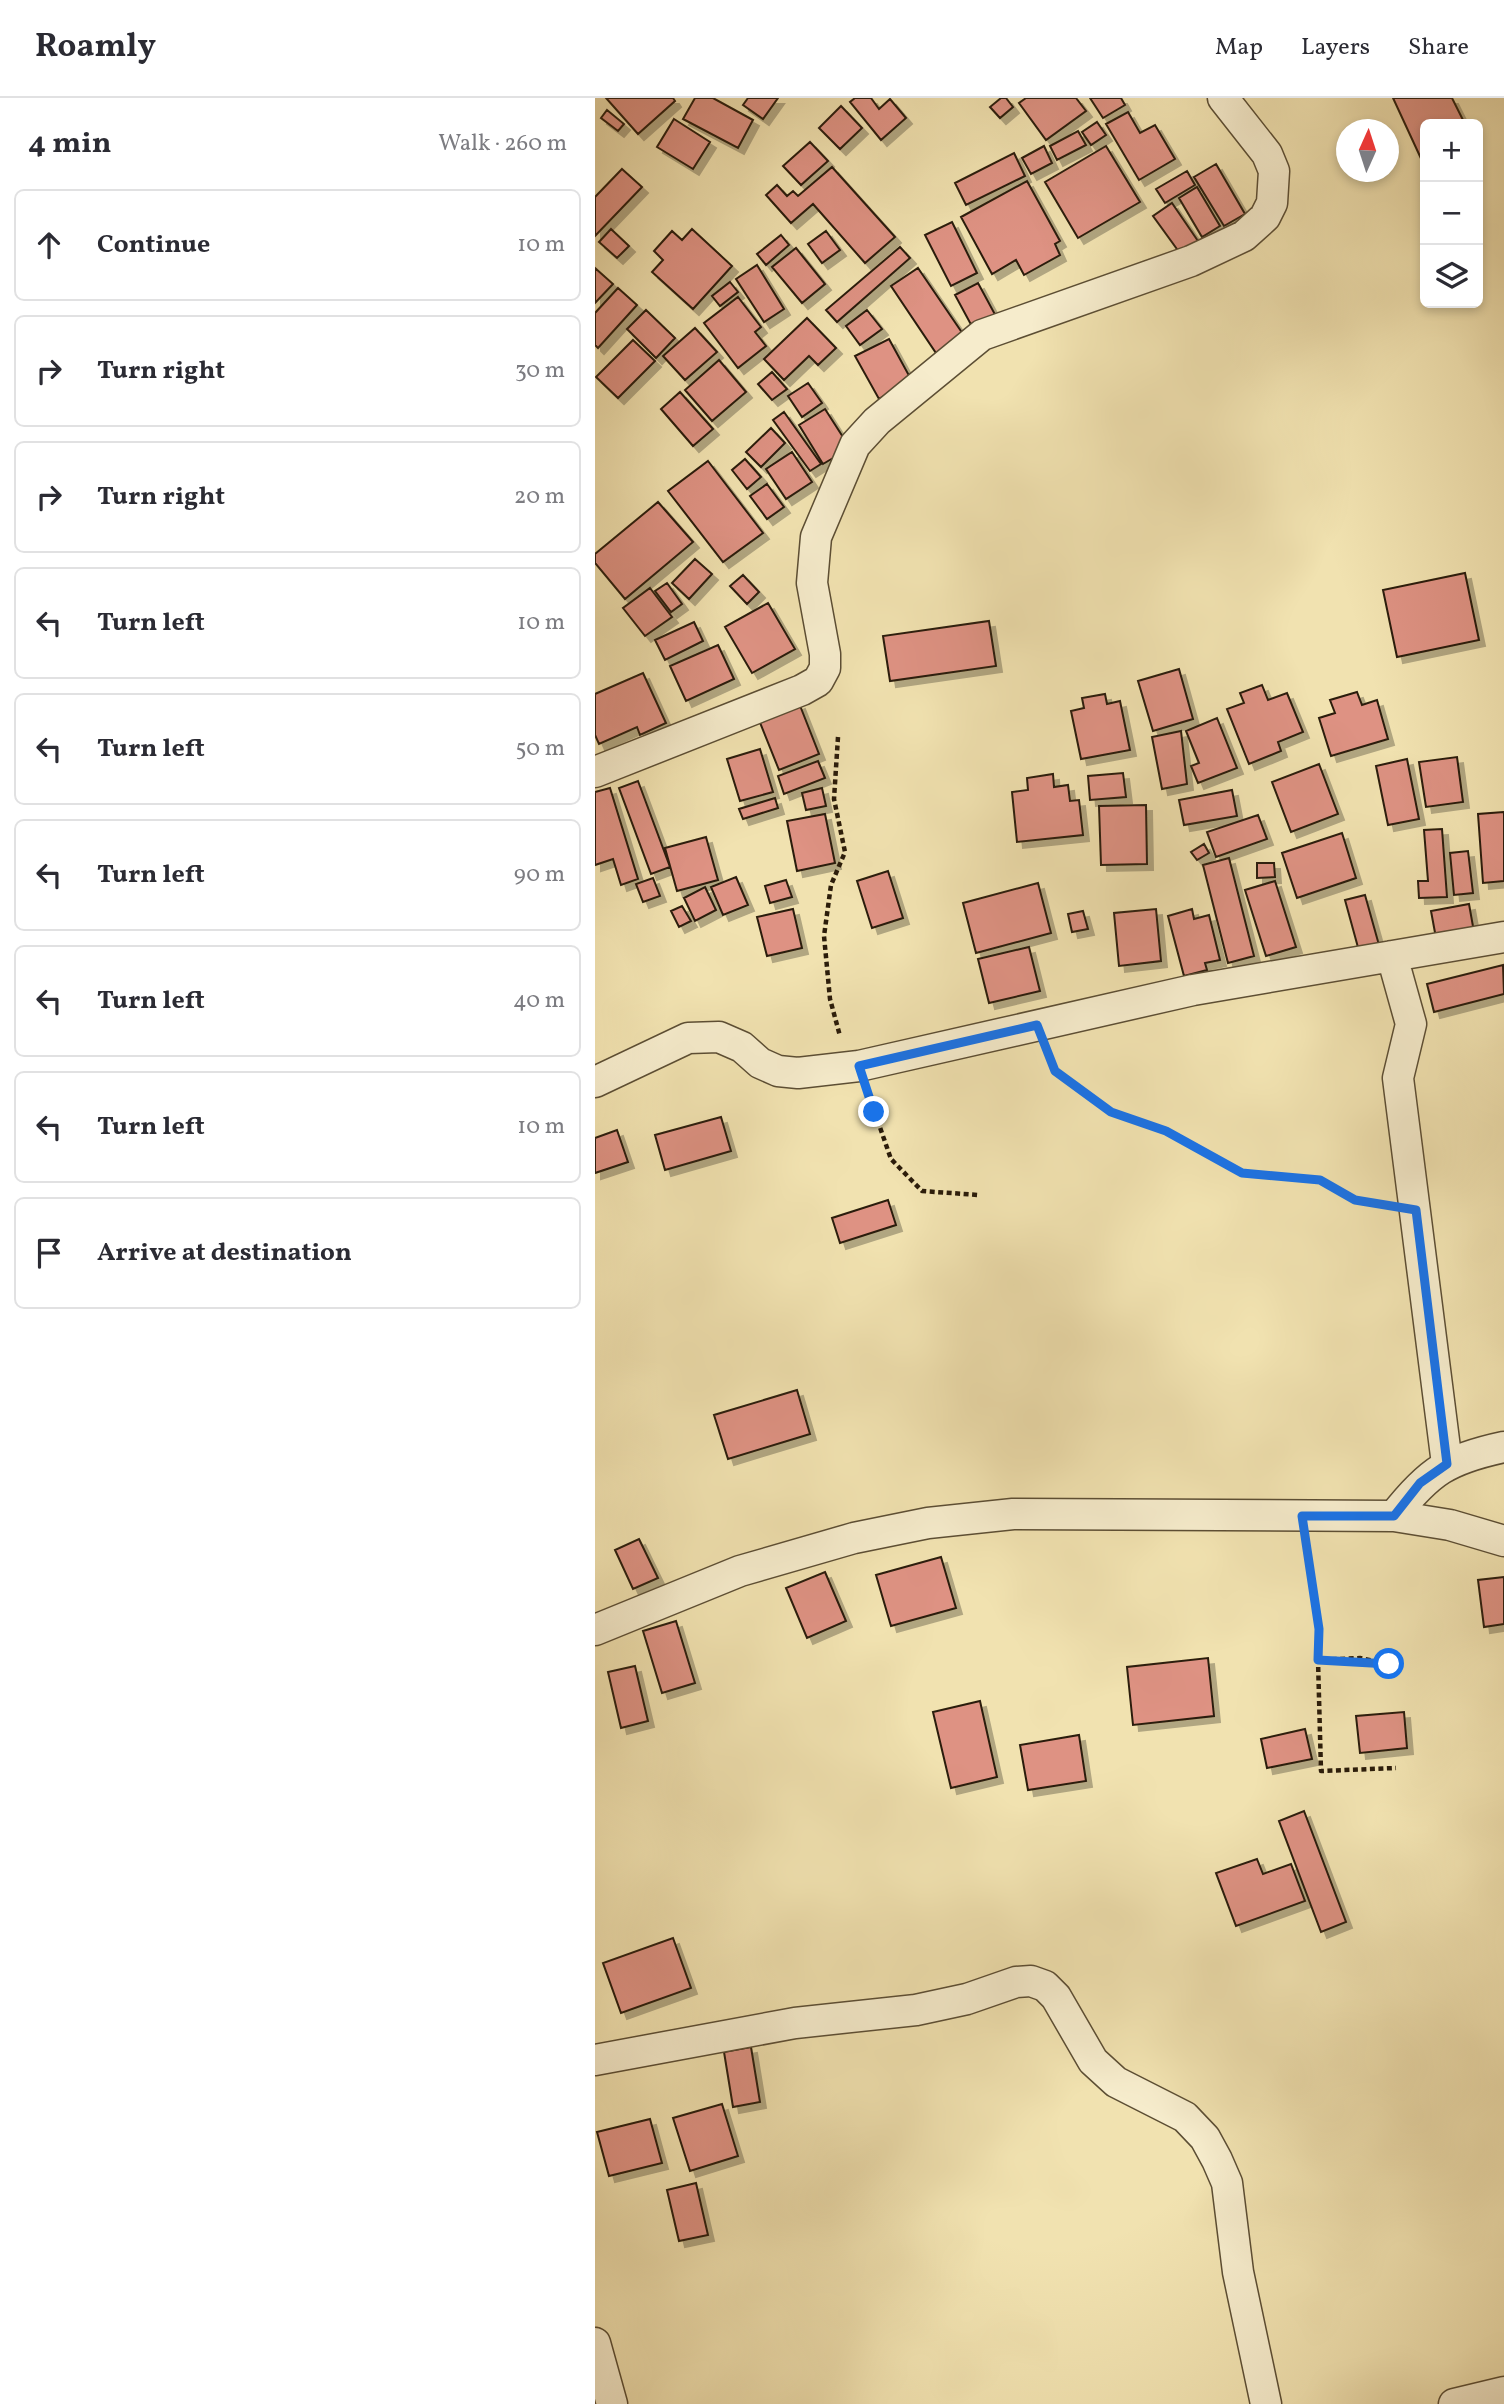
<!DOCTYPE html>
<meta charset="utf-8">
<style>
:root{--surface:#fff;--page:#f7f7f7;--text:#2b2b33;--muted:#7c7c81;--line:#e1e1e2}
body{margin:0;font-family:Vollkorn,serif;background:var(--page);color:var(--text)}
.controls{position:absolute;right:21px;top:21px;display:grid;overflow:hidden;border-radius:10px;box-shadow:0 4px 10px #0003}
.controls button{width:63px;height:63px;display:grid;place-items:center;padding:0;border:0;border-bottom:2px solid var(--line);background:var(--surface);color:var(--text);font:35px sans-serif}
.compass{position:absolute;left:741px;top:21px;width:63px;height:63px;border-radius:50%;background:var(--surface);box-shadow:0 4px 10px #0003;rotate:3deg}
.stop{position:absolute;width:21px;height:21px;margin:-16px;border:5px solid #1a73e8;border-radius:50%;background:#fff}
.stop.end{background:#1a73e8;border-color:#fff;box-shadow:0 2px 7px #0008}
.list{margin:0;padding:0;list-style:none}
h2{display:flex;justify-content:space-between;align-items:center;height:91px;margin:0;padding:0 28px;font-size:30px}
h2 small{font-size:23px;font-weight:400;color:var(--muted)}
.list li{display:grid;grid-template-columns:46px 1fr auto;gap:21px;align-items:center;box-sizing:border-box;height:112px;margin:0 14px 14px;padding:0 14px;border:2px solid var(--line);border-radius:10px}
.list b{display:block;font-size:26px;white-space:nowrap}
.list em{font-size:23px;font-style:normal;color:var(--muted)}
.icon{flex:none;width:38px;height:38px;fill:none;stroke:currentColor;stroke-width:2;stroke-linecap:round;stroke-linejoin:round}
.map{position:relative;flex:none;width:909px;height:2306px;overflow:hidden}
header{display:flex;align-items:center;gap:42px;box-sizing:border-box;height:98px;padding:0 35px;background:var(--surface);border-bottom:2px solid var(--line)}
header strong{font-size:33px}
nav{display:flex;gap:38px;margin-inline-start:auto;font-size:24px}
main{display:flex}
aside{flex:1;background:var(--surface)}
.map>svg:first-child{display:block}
</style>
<header>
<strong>Roamly</strong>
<nav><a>Map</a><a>Layers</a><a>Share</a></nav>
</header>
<main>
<aside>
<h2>4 min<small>Walk · 260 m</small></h2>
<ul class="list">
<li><svg class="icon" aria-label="ahead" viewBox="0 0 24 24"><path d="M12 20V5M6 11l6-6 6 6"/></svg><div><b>Continue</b></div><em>10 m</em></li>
<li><svg class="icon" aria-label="right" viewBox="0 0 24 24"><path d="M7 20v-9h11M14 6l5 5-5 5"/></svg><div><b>Turn right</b></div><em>30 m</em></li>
<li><svg class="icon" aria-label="right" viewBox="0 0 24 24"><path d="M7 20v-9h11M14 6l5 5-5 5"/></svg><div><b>Turn right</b></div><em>20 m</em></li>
<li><svg class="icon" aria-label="left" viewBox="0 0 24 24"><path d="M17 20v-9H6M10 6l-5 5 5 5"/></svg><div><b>Turn left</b></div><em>10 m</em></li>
<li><svg class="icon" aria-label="left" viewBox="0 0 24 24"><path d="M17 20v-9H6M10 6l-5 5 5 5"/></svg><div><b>Turn left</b></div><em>50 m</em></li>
<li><svg class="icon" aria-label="left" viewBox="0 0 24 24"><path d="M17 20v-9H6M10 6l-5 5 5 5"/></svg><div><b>Turn left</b></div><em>90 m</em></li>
<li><svg class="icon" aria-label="left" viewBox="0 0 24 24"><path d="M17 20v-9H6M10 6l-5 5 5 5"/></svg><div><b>Turn left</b></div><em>40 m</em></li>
<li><svg class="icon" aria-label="left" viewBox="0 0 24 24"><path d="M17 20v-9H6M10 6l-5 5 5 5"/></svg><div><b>Turn left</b></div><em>10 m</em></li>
<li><svg class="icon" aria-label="arrive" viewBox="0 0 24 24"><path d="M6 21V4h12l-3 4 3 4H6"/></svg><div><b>Arrive at destination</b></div></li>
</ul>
</aside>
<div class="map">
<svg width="909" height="2306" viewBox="0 0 909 2306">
<defs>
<filter id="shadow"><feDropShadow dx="6" dy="6" stdDeviation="0" flood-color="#0004"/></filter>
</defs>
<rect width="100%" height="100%" fill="#f1e2b0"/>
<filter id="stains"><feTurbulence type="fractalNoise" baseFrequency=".00286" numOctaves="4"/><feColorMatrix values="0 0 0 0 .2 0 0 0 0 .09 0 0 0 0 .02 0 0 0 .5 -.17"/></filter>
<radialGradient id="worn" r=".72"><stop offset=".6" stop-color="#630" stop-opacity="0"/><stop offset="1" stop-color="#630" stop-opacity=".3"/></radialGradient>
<path fill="#de9283" stroke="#2b1c0a" stroke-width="2" filter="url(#shadow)" d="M11,0H78L80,3L43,36Z
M100,0H118L158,22L143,50L88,21Z
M153,0H183L168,21L148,7Z
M260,0H276L284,11L295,1L311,20L286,42L255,4Z
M406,0H411L418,9L405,20L395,9Z
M431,0H481L491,13L451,42L424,5Z
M495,0H526L530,7L508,20Z
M798,0H857L870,26H830L829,67Z
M246,8L267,30L245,51L224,30Z
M12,12L29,26L23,33L6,20Z
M533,14L545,35L560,27L580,61L544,82L511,26Z
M79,21L115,44L98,71L62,49Z
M502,24L511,37L496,47L487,34Z
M483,33L491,47L462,62L455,48Z
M215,44L233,63L206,87L188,68Z
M449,48L457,65L436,76L427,60Z
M511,48L545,104L483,140L450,84Z
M419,55L430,78L371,107L360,85Z
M621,66L650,116L629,128L599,79Z
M237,69L300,139L270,165L218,106L196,125L171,97L182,87L192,98L198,93L203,98Z
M27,71L47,89L0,138V99Z
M592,73L600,87L570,105L561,91Z
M432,83L465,143L460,146L465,157L429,177L421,162L397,176L366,119Z
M602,89L625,128L607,139L584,100Z
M577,105L605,146L587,158L558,118Z
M357,124L382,175L356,188L330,137Z
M16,131L34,148L22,160L4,144Z
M97,131L137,168L98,211L57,174L68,162L59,153L77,133L87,142Z
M231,133L245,152L227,165L213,146Z
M186,137L194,147L171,167L162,156Z
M305,149L315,160L242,224L231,212Z
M201,150L230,186L207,205L177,169Z
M162,167L189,211L169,224L141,181Z
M0,170L18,186L0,205Z
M323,170L370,239L343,258L296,188Z
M135,184L143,194L125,208L117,198Z
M383,185L403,222L380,234L360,197Z
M23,190L42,207L3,250L0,247V215Z
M143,199L166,229L160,234L171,248L143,270L109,225Z
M51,212L80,240L61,260L32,231Z
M272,212L287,231L265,247L251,228Z
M212,220L241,250L223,267L214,258L189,282L169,261Z
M100,230L122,254L90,282L68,258Z
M294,241L317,283L284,301L260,258Z
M38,242L60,263L23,300L1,279Z
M124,262L151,294L117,323L90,292Z
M177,274L192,291L177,302L163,286Z
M213,285L227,305L207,319L193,298Z
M85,294L118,331L98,348L66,311Z
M230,311L255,350L228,366L204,327Z
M189,314L226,366L215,373L178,322Z
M176,330L190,345L166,369L151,354Z
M197,354L217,384L191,401L171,371Z
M150,361L166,379L152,391L137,372Z
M113,363L168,435L128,464L73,393Z
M172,386L189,409L172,421L155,398Z
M63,404L98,444L30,501L0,465V456Z
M100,461L117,476L94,501L77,485Z
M870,475L884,542L802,559L788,492Z
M148,477L164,494L152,506L135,488Z
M72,485L87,506L76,514L60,493Z
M55,490L77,519L50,538L28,510Z
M173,505L200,551L157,575L130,529Z
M394,523L401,568L295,583L288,538Z
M99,524L108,543L70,562L60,542Z
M123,547L139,581L91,603L75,568Z
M584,571L598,621L558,633L543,583Z
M48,575L71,625L45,637L42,629L4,646L0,637V596Z
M667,587L673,602L692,595L708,634L683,644L686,653L654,666L632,611L649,605L645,595Z
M762,594L767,607L782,602L793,641L736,658L724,620L740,615L735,602Z
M510,596L512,606L525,603L535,652L486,661L476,613L489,610L487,600Z
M204,605L224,656L184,672L164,622Z
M622,620L642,670L603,685L596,668L604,665L591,633Z
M586,633L592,686L567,691L557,639Z
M165,651L178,694L145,703L132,661Z
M862,659L868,704L831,709L824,664Z
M812,661L824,721L793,727L781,668Z
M223,663L230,680L189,696L183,678Z
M724,666L743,716L696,734L677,684Z
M528,675L531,699L495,702L493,678Z
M458,676L459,689L473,687L475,703L484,702L488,737L422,744L417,694L433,692L432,680Z
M43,683L75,769L56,776L24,690Z
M15,690L43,781L26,787L18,761L0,767V694Z
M227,690L231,708L211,712L207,695Z
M637,692L642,718L589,727L584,702Z
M180,700L183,710L148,721L144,711Z
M551,707L552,766L506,767L504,708Z
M909,714V783L888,785L883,716Z
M230,716L240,765L202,773L192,723Z
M663,717L672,741L621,759L612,734Z
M847,731L852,799L824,800L823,783H833L829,732Z
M747,735L761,780L702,800L687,755Z
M111,739L123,782L82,793L70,750Z
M609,746L614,755L602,762L596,754Z
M873,753L878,795L859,797L855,755Z
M634,760L659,858L633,865L608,767Z
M662,765H679L680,779L662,780Z
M293,773L308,820L277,830L262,783Z
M141,779L153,807L128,817L116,789Z
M58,780L65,798L48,804L41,786Z
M191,782L197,799L175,805L170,788Z
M680,783L701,849L671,858L650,792Z
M443,785L456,835L381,855L368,805Z
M110,789L121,812L100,823L89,800Z
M770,797L784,847L764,853L750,802Z
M874,806L879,834L841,840L836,813Z
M87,808L96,823L84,829L76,813Z
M198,811L207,850L172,858L162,819Z
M561,811L566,863L524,868L519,815Z
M597,811L599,821L614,817L625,862L610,865L612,872L589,878L573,818Z
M488,813L493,831L477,834L473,816Z
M434,849L445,893L394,905L383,861Z
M908,867L909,896L839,914L832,886Z
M126,1019L136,1053L70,1072L60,1037Z
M22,1032L33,1064L0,1075V1040Z
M293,1102L301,1127L245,1145L237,1120Z
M202,1292L215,1336L133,1361L119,1317Z
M44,1441L63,1480L38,1491L20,1452Z
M346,1459L361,1510L296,1528L281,1477Z
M230,1474L251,1523L212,1540L191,1490Z
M909,1479V1526L889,1529L883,1482Z
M81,1523L100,1585L67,1595L48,1533Z
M613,1560L619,1618L538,1627L532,1569Z
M40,1568L53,1623L26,1630L13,1574Z
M385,1603L402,1679L356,1690L338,1614Z
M809,1614L812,1650L765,1655L761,1618Z
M710,1631L717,1661L672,1670L666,1641Z
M484,1637L491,1683L433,1692L425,1647Z
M709,1713L751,1824L726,1834L684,1723Z
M662,1761L668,1776L696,1766L710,1803L641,1828L621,1775Z
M78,1840L96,1890L26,1915L8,1865Z
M156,1949L165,2004L138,2009L129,1954Z
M127,2006L143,2058L95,2073L78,2020Z
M55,2021L67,2065L14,2078L2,2034Z
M101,2085L113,2137L84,2143L72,2092Z"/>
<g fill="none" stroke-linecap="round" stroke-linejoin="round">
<defs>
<path id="minor" d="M0,674L207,592L223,583L230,570V556L217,485L221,439L260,347L282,323L387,237L596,163L649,138L670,119L677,105L679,73L672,56L628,0
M797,858L816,926L803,980L852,1366
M0,984L93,940L124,939L147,949L165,965L183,973L203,975L264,968L598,892L909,839
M799,1418C834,1373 853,1361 909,1349
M0,1532L145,1473L259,1440L333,1425L418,1416L799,1418L855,1427L909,1443
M0,1962L200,1925L321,1912L372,1901L421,1884L436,1883L450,1888L461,1899L498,1963L521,1984L590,2019L610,2040L622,2062L632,2085L643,2174L671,2306
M0,2245L17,2306
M859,2306L909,2294"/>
</defs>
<use href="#minor" stroke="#5c4e34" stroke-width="33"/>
<path stroke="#2b1c0a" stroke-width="4.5" stroke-dasharray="5 3.5" stroke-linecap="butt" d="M243,639L239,701L250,754L236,787L229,838L235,901L245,938
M454,957L460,973L516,1014L571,1033L647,1075L725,1081L760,1102L786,1106
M274,998L296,1061L327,1093L383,1097
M713,1449L724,1531L723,1562L765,1560L794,1566L723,1562L726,1673L801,1670"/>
<use href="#minor" stroke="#f6eccc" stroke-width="30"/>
</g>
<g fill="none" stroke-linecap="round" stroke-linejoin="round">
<path stroke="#1a73e8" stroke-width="9" d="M279,1014L264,968L442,927L460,973L516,1014L571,1033L647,1075L725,1082L760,1102L821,1112L852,1366L825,1385L799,1418H707L724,1531L723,1562L794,1566"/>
</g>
<rect width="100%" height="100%" filter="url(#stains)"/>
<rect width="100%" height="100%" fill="url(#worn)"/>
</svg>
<div class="controls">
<button>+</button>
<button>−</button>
<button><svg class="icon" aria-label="layers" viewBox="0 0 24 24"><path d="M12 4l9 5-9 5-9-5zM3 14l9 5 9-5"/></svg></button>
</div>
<svg class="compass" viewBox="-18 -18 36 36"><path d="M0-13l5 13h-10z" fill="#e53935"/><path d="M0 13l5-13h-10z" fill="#7c7c81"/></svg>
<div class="stop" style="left:794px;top:1566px"></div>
<div class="stop end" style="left:279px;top:1014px"></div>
</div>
</main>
